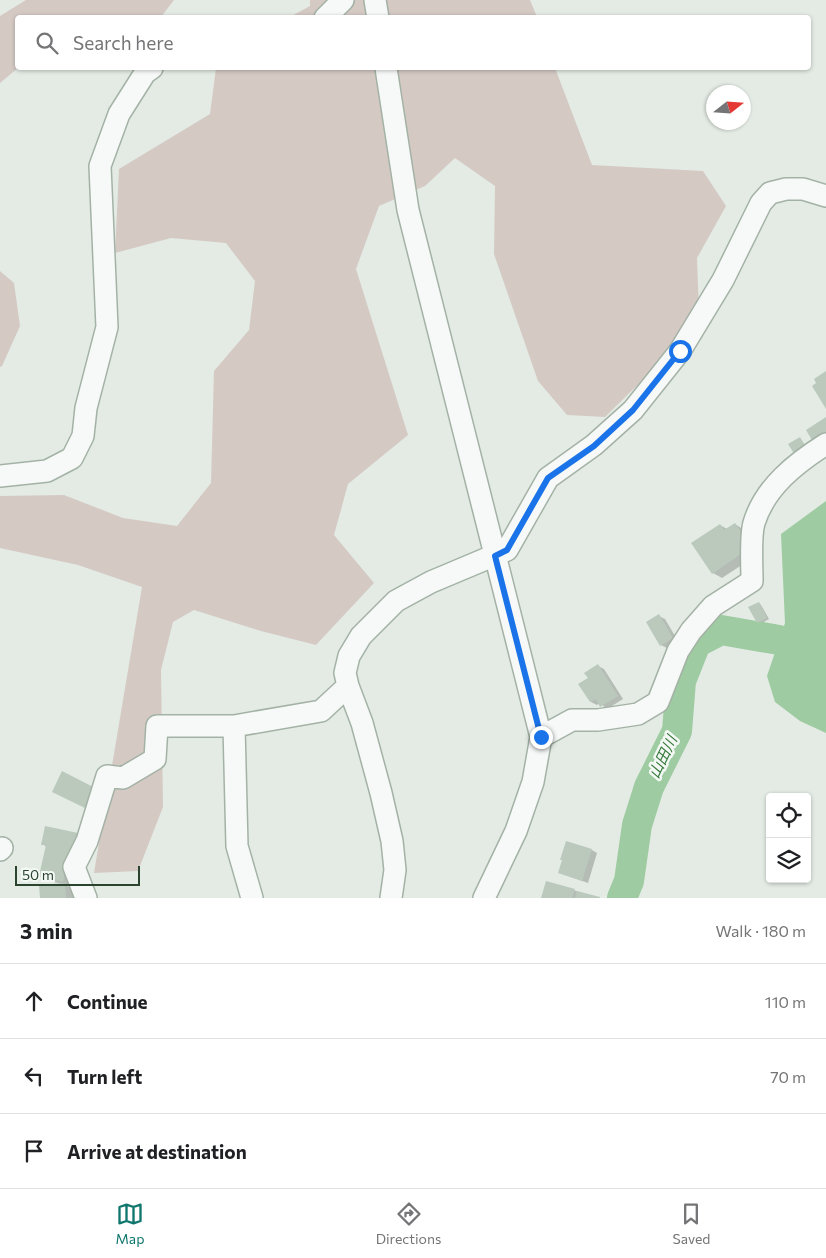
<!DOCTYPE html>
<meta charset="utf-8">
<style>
:root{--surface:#fff;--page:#f6f6f6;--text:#202124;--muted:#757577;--line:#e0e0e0;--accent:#0f766e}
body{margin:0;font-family:Commissioner,"Noto Sans JP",sans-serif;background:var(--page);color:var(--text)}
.controls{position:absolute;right:15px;bottom:15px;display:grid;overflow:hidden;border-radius:5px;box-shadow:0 1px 4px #0004}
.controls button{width:45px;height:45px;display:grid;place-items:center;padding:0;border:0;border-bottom:1px solid var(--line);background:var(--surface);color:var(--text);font:25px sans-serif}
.compass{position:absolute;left:706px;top:85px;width:45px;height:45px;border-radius:50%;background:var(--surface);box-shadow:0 1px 4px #0004;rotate:73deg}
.scale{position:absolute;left:15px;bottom:12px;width:125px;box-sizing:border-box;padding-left:5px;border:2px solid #2a442f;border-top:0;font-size:14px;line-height:18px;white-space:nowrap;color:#2a442f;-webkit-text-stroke:4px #f3f8f4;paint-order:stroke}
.stop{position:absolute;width:15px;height:15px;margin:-11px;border:4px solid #1a73e8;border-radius:50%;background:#fff}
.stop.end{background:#1a73e8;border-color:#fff;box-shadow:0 1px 5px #0008}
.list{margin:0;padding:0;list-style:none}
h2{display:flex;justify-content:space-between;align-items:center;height:65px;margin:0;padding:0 20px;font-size:21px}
h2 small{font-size:16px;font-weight:400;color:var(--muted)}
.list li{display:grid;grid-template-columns:32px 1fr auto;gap:15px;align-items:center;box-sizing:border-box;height:75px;padding:0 20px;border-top:1px solid var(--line)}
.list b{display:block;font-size:19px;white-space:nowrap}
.list em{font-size:16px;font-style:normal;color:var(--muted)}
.icon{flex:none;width:28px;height:28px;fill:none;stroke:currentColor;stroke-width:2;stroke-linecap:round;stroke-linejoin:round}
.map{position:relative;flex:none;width:826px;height:898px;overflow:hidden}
.search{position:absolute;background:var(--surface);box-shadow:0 1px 4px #0004;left:15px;right:15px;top:15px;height:55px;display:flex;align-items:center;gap:12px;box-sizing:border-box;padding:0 18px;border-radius:5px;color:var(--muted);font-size:19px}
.sheet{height:290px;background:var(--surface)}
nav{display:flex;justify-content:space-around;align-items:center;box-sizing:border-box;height:70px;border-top:1px solid var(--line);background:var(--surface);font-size:14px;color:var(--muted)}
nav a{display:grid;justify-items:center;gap:2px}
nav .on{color:var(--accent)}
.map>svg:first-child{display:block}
</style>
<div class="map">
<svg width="826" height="898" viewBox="0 0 826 898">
<rect width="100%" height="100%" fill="#e3ebe4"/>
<path fill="#d5c9c4" d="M26,0H174L161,17L18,18V68L0,83V16Z
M310,0H530L537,17L288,18L310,6Z
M216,68H555L592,165L703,171L726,206L697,258L699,313L662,361L605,417L567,415L538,381L494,254L495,186L455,158L425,186L379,206L356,269L408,435L348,484L334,535L374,583L316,645L261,631L194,610L173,622L161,670L163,807L138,871L94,873L142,587L78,565L0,548V496L64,495L123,518L177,526L211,483L214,371L249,330L255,281L226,243L171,238L115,253L119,169L210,114Z
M0,271L14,283L20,326L2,366L0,367Z"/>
<path fill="#9ecba1" d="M826,501V733L800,721L775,702L767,676L785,623L781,534Z"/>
<path fill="#0003" d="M735,524L744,530L760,553L722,578L713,573L720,525L727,529Z
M759,603L761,605L769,619L760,624L758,622Z
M659,616L665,619L678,641L667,648L661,645Z
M598,666L604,669L623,699L607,709L600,703L597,705L591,702L580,684L590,678Z
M77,834L87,839L72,886L66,885L74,890L75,898H42L63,884L49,881L40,876L47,847L42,844Z
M592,850L597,853L588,883L560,873Z
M574,890L580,893L597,898H542Z"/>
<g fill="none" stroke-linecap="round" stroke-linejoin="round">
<path stroke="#9ecba1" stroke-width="30" d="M622,898L629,881L637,825L649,787L677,731L681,681L696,643L721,630L779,640"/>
</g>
<path fill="#bac9bc" d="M826,371V409L812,386L816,383L814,379Z
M826,417V438L815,445L806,430Z
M800,437L809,452L797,458L788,444Z
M735,523L751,547L712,574L691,543L720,524L724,530Z
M759,602L767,618L757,623L748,607Z
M659,614L673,638L660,646L646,622Z
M598,664L618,696L600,707L596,699L590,702L578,684L588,678L584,673Z
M62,771L99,790L89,810L52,792Z
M45,826L78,833L74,852L70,851L63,882L39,876L46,845H41Z
M566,841L592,849L582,881L558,873L562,860H560Z
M546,881L575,889L572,898H541Z
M65,883L66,898H40L39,885Z
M577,891L600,897V898H575Z"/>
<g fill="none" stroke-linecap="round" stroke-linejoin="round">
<defs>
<path id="minor" d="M375,0L378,18
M325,18L343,0
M386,68L408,210L541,737L533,782L516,831L484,898
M0,476L47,471L72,458L83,436L86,408L107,327L100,166L119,114L145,73L152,68
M541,737L572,720H598L638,714L658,702L678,651L691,631L713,606L752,581C752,566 750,536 754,523C765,487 796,463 826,444
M0,850L2,848
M86,898L74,867L87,841L107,776L123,778L155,759L157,726H234
M252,898L237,846L234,726L321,711L348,686
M391,898L395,870L392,841L381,793L362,723L348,686L345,673L349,656L361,636L396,601L431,582L507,550L548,478L594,445L633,410L680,351L723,280L761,203L770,193L786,189H803L826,196"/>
</defs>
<use href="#minor" stroke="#a4b2a6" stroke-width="24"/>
<use href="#minor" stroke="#f6f9f7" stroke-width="21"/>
</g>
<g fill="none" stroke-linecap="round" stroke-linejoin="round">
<path stroke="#1a73e8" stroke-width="6" d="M541,737L495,556L507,550L548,478L594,446L633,410L680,351"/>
</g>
<g text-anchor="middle" stroke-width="5" stroke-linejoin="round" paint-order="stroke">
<g font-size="15" font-style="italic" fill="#34783b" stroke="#f3f8f4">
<text transform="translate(663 757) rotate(-64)" y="5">山田川</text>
</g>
</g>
</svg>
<div class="controls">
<button><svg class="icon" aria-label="locate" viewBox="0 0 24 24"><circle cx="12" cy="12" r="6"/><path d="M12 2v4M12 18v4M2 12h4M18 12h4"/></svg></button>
<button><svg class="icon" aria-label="layers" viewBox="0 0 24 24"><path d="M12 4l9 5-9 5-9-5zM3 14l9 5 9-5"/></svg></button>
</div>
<svg class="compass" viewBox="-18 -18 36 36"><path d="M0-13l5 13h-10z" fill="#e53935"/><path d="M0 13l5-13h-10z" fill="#757577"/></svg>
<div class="scale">50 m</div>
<div class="stop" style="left:680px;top:351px"></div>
<div class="stop end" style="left:541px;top:737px"></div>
<div class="search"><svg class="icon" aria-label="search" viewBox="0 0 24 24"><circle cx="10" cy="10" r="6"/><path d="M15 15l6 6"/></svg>Search here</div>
</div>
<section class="sheet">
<h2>3 min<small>Walk · 180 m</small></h2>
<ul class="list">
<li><svg class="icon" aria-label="ahead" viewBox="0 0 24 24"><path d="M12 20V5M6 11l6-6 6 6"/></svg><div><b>Continue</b></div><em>110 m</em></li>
<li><svg class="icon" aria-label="left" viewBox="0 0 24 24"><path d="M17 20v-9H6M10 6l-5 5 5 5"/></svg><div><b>Turn left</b></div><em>70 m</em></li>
<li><svg class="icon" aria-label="arrive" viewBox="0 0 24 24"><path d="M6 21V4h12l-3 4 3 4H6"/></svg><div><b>Arrive at destination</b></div></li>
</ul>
</section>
<nav>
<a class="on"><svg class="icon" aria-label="map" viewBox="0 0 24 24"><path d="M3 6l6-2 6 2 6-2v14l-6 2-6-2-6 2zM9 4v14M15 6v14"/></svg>Map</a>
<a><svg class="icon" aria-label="directions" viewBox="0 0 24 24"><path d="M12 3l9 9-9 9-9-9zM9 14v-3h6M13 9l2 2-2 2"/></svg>Directions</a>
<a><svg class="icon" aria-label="saved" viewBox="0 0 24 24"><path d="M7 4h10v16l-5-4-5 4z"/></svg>Saved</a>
</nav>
